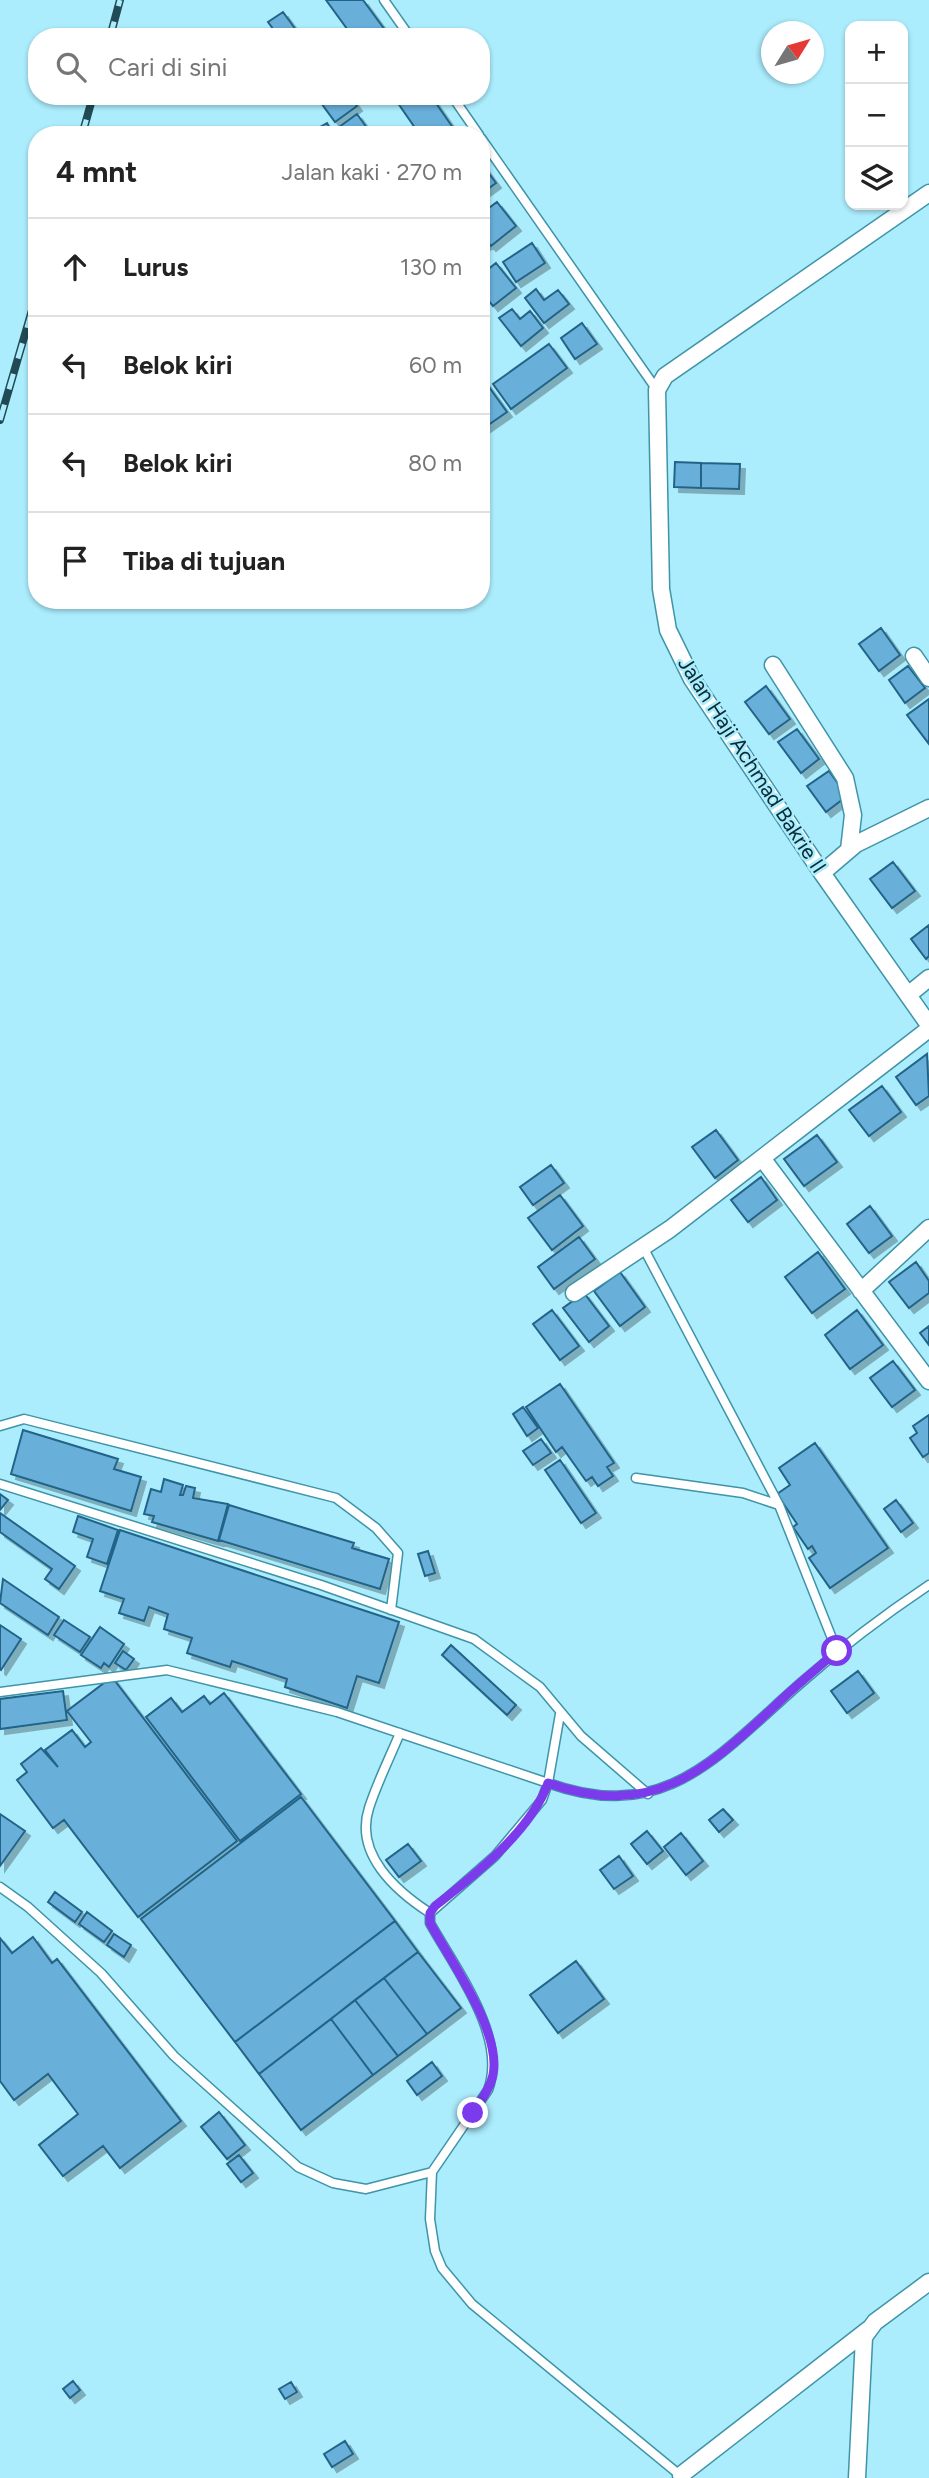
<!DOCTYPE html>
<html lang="id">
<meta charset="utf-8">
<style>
:root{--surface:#fff;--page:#f6f6f6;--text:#222;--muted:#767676;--line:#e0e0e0}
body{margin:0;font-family:Figtree,sans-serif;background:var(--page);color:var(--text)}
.controls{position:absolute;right:21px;top:21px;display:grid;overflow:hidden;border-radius:14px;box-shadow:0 2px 5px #0004}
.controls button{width:63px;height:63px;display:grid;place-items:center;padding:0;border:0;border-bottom:2px solid var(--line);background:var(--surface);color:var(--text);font:35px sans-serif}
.compass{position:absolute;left:761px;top:21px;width:63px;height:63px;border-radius:50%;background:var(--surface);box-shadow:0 2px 5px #0004;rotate:53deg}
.stop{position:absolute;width:21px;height:21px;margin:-16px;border:5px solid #7c3aed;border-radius:50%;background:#fff}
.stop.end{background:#7c3aed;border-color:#fff;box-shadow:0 2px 7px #0008}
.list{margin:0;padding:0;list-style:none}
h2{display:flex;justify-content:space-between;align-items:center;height:91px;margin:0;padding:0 28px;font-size:30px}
h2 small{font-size:23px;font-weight:400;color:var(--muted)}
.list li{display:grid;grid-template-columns:46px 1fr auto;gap:21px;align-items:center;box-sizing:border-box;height:98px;padding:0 28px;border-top:2px solid var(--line)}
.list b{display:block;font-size:26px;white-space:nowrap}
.list em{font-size:23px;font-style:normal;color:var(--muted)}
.icon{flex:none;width:38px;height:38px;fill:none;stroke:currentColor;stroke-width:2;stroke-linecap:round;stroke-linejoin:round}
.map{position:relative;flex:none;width:929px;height:2478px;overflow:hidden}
.search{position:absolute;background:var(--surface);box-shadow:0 2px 5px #0004;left:28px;top:28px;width:462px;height:77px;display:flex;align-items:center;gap:18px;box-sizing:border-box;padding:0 24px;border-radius:28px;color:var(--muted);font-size:26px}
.panel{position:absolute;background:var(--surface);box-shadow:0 2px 5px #0004;left:28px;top:126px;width:462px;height:483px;border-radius:28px}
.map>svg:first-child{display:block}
</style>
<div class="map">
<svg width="929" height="2478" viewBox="0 0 929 2478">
<defs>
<filter id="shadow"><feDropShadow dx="5" dy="5" stdDeviation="0" flood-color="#0004"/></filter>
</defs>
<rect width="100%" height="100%" fill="#abecfd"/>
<path fill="#68afda" stroke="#236487" stroke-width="2" filter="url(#shadow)" d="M326,0H363L385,30L375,37H353Z
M283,12L296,30L286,37H279L268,22Z
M316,96H350L357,106L335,122Z
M393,96H431L458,135H420Z
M357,114L372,135H338L335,130Z
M327,123L334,135H316L313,131Z
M482,164L496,183L481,194V165Z
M497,202L516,226L491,246L481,233V214Z
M481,233L488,243L481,248Z
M532,243L545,263L516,282L503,262Z
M496,263L516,288L493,306L481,291V275Z
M536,289L544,300L558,290L569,304L544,323L525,298Z
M512,309L520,319L530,311L543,328L521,346L499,318Z
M582,323L597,344L575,359L561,338Z
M549,344L567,368L511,409L493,384Z
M481,376L507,412L481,430Z
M675,462L701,463V488L674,487Z
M701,463L740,464L739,489L701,488Z
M881,628L900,655L879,671L859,644Z
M908,666L925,688L905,703L889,680Z
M766,686L790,719L769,734L745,702Z
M929,699V744L907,715Z
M797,729L819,759L801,773L778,742Z
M829,771L847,796L826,812L807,786Z
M893,862L915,891L892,908L870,879Z
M929,925V956L926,959L911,939Z
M927,1054L929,1096L916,1105L896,1077Z
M882,1086L901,1112L869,1136L849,1110Z
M716,1130L738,1160L715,1178L692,1147Z
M817,1135L837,1162L804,1186L784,1159Z
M551,1165L564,1183L533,1205L520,1187Z
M761,1177L777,1200L748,1222L731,1200Z
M560,1195L583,1226L552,1250L528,1218Z
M870,1206L892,1236L869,1253L847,1224Z
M579,1237L595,1259L554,1289L538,1267Z
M818,1252L845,1289L812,1313L785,1277Z
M916,1262L929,1281V1293L909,1308L889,1282Z
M620,1272L645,1307L620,1326L594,1291Z
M584,1293L609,1326L589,1342L563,1308Z
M552,1310L579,1346L560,1360L533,1324Z
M857,1310L883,1345L850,1369L825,1335Z
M929,1326V1345L920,1333Z
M893,1361L915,1390L892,1407L870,1378Z
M560,1384L614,1463L607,1467L613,1476L598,1486L592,1477L586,1481L562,1447L556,1452L526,1407Z
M523,1407L538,1428L527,1436L513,1414Z
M929,1415V1453L923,1457L910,1438L917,1433L913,1426Z
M23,1430L118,1459L114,1469L141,1477L131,1511L11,1474Z
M541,1439L551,1453L533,1465L523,1451Z
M815,1443L888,1548L830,1588L809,1558L816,1553L812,1546L808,1549L793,1527L797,1524L777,1494L790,1485L779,1468Z
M560,1460L596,1513L581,1523L545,1470Z
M164,1479L183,1485L180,1495H183L186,1486L195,1488L193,1498L228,1504L218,1541L152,1522L154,1516L144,1514L151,1489L161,1492Z
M0,1494L8,1500L0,1510Z
M896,1500L913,1523L901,1532L884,1509Z
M229,1505L354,1543L352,1548L389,1559L380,1589L219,1540Z
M0,1513L75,1566L59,1589L45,1579L52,1569L0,1532Z
M78,1516L118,1530L107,1564L87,1557L93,1539L73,1532Z
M120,1530L399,1622L379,1683L357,1676L347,1708L285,1687L287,1679L232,1661L230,1667L187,1653L192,1638L164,1629L168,1614L149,1607L144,1621L119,1613L124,1599L100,1591Z
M428,1551L435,1573L425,1576L418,1554Z
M3,1579L59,1617L48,1635L0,1603Z
M64,1620L90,1637L80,1652L54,1635Z
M0,1625L21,1639L1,1670L0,1669Z
M100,1627L124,1644L109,1667L104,1663L101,1668L81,1655Z
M451,1645L516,1705L507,1715L442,1655Z
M123,1651L134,1659L126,1670L115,1663Z
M858,1671L874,1693L847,1713L831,1691Z
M112,1677L237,1841L138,1917L64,1820L53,1828L17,1780L27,1772L21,1764L41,1748L58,1767L45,1750L72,1730L85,1747L91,1742L67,1711Z
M63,1691L67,1720L0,1729V1699Z
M224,1693L301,1794L240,1841L146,1717L171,1698L182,1712L204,1696L210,1704Z
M301,1797L395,1921L235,2042L141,1919Z
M723,1809L733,1820L719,1832L709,1820Z
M0,1814L25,1831L0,1866Z
M647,1831L663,1851L647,1864L631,1844Z
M681,1833L703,1861L686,1875L664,1847Z
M408,1844L421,1861L399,1877L386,1860Z
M619,1856L633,1876L614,1889L600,1870Z
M55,1892L82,1912L75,1922L48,1902Z
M87,1912L112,1931L104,1942L79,1924Z
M395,1921L418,1952L259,2074L235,2042Z
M114,1934L131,1945L124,1957L107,1945Z
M33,1937L52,1963L57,1959L181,2121L120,2168L103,2146L63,2176L39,2145L78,2114L48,2074L14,2100L0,2081V1938L12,1953Z
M418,1952L461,2008L427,2034L384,1978Z
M576,1961L604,1999L558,2033L530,1995Z
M384,1978L427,2034L398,2056L355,2000Z
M355,2000L398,2056L373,2075L331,2019Z
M331,2019L373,2075L301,2130L259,2074Z
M432,2062L442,2076L417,2095L407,2081Z
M219,2112L245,2145L227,2159L201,2127Z
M239,2155L253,2173L241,2182L227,2164Z
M73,2381L80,2390L70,2398L63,2389Z
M291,2382L297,2392L285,2399L279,2389Z
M345,2441L353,2454L332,2467L324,2454Z"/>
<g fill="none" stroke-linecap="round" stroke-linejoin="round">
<defs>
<path id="service" d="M384,0L410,37
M452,96L479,135
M481,138L657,390
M643,1247L779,1505
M0,1426L24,1419L336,1498L376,1528L398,1553L391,1610
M636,1478L743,1493L779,1505L837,1651
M0,1484L321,1585L474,1639L540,1687L581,1736L648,1794
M0,1692L167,1670L337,1712L548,1783L560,1714
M400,1733C390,1757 377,1783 369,1808C354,1854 396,1891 430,1913
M0,1887L28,1907L101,1973L174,2056L298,2167L333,2183L366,2189L432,2172
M681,2476L472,2304L442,2268L435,2251L430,2219L432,2172L488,2090C508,2037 455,1968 430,1923V1913L495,1856L542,1800L548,1783C667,1826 720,1753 802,1682C842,1647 884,1615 929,1585"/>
<path id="minor" d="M929,193L665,376L657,390L661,589L668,630L692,679L822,873L929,1025
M914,656L929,678
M773,665L845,778L853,815L849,850
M822,873L856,844L929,808
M908,995L929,978
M762,1158L929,1381
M861,1291L929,1228
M574,1293L670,1229L929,1029
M681,2475L869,2329
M857,2478L864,2337L875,2322L929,2282"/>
</defs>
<use href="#service" stroke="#3f94a8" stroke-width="11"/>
<use href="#minor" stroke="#3f94a8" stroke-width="19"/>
<use href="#service" stroke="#fff" stroke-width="8"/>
<use href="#minor" stroke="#fff" stroke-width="16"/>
<defs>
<path id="rail" d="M110,37L120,0
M82,135L93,96
M0,420L37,293"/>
</defs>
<use href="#rail" stroke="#214a55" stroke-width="8"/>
<use href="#rail" stroke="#abecfd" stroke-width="5" stroke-dasharray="16" stroke-linecap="butt"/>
</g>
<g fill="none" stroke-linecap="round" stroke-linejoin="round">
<path stroke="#7c3aed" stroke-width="9" d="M473,2113C480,2102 490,2089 493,2075C502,2032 450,1960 430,1923V1913L435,1906C475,1875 531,1831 548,1783C651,1820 704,1772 776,1705C795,1686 817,1669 837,1651"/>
</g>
<g text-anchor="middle" stroke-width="5" stroke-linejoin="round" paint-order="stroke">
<g font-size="21" fill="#062b34" stroke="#abecfd">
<text transform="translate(752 765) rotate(57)" y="7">Jalan Haji Achmad Bakrie II</text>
</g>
</g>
</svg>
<div class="controls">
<button>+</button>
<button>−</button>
<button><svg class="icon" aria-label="layers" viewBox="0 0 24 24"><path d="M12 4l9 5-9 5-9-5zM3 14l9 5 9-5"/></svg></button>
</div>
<svg class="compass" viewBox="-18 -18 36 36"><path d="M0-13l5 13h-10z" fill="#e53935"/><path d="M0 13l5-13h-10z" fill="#767676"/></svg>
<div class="stop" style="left:837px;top:1651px"></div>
<div class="stop end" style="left:473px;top:2113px"></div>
<div class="search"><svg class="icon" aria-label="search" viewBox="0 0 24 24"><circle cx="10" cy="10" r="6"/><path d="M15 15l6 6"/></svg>Cari di sini</div>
<section class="panel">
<h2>4 mnt<small>Jalan kaki · 270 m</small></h2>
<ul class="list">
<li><svg class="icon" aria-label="ahead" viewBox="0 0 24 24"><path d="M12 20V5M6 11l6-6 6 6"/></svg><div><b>Lurus</b></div><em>130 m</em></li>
<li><svg class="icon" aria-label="left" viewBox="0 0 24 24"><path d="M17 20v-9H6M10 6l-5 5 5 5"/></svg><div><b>Belok kiri</b></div><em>60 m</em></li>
<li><svg class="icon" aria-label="left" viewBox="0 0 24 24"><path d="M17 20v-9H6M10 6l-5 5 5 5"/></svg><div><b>Belok kiri</b></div><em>80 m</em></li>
<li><svg class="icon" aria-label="arrive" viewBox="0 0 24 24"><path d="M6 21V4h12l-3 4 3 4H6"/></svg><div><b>Tiba di tujuan</b></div></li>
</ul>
</section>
</div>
